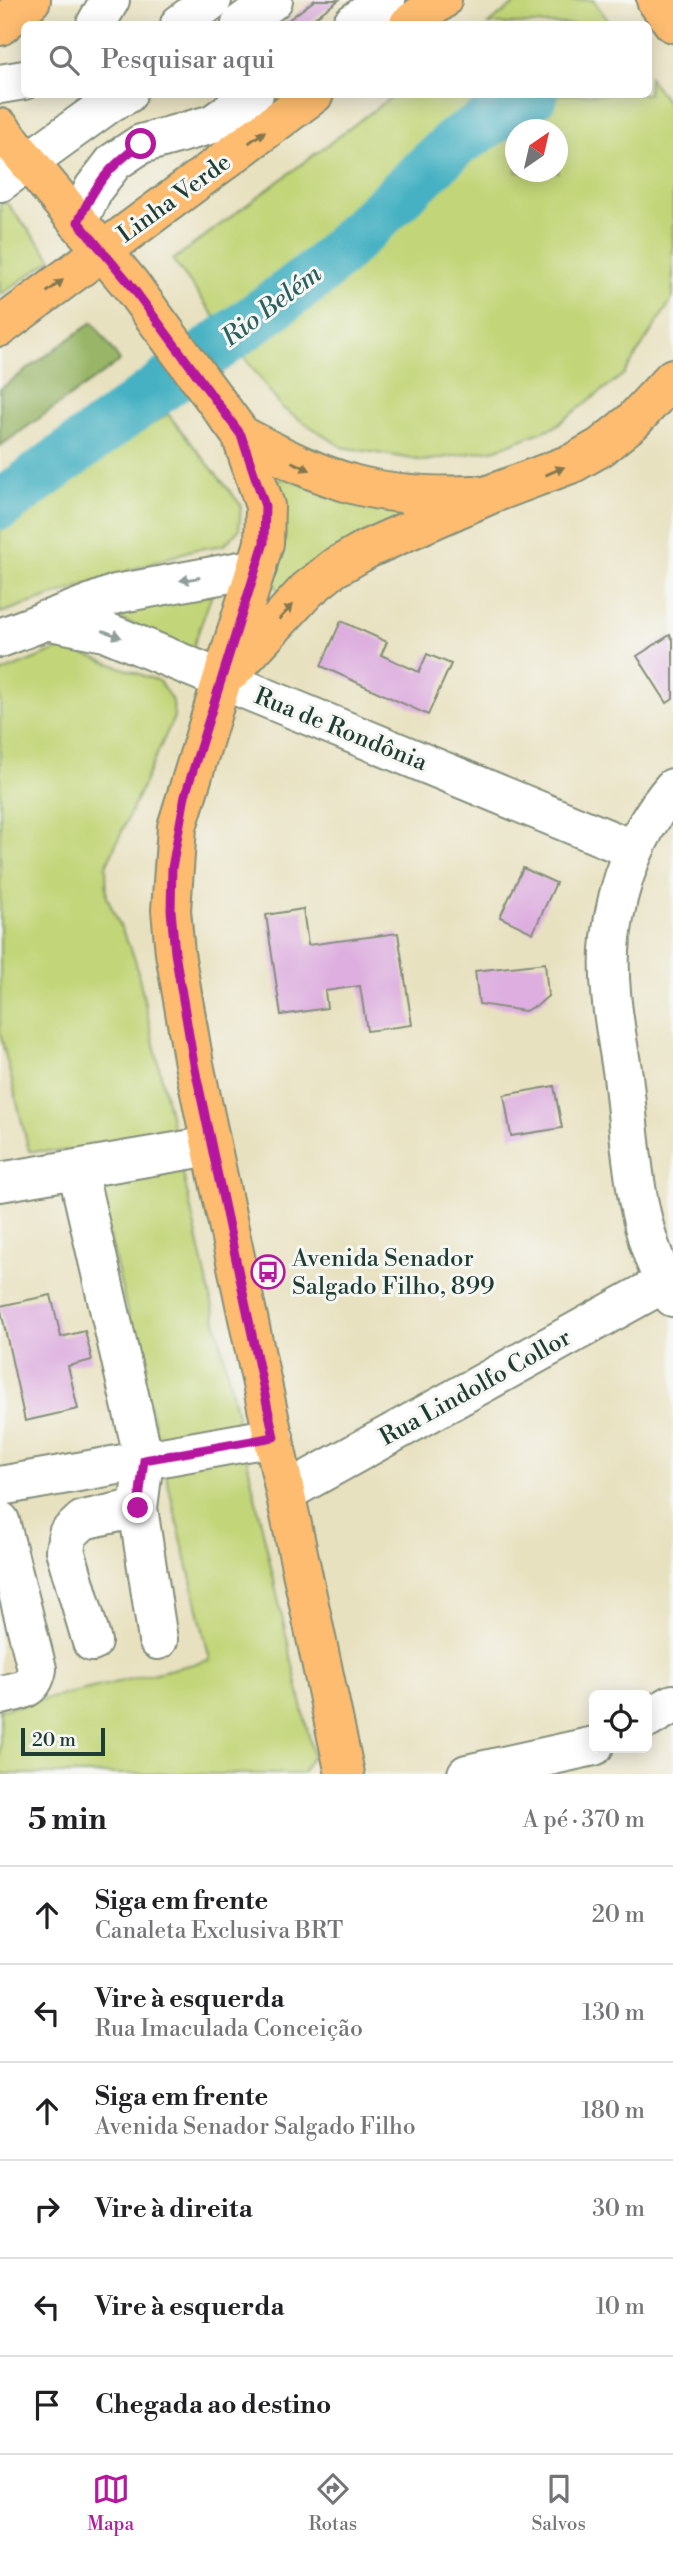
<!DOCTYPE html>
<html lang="pt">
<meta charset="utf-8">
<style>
:root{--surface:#fff;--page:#f2f2f2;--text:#202124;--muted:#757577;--line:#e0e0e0;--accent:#b5179e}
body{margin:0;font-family:"Libre Bodoni",serif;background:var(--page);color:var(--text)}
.controls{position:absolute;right:21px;bottom:21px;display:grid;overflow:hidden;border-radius:10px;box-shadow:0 4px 18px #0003}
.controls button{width:63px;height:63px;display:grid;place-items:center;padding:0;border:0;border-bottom:2px solid var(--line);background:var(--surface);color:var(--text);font:35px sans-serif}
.compass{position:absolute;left:505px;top:119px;width:63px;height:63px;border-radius:50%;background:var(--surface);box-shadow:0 4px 18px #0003;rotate:34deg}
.scale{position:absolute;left:21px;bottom:18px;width:84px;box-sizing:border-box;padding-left:7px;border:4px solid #1f3d34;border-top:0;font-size:19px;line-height:24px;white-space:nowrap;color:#1f3d34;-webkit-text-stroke:5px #f6f6f2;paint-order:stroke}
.stop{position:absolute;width:21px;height:21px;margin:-16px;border:5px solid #b5179e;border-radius:50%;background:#fff}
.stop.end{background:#b5179e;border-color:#fff;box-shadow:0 2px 7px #0008}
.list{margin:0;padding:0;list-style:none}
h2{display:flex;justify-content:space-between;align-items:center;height:91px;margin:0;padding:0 28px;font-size:30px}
h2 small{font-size:23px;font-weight:400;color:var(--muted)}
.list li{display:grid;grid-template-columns:46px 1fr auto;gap:21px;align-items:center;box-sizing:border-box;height:98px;padding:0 28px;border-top:2px solid var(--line)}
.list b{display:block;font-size:26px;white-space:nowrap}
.list p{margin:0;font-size:23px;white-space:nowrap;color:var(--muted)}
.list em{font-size:23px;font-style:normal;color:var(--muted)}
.icon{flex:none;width:38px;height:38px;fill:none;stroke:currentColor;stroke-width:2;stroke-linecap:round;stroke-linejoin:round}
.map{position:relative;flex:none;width:673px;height:1774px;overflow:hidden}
.search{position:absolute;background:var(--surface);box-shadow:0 4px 18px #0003;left:21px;right:21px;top:21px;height:77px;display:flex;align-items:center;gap:18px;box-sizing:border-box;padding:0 24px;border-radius:10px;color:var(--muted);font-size:26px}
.sheet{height:679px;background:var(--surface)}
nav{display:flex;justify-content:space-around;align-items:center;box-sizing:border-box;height:98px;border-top:2px solid var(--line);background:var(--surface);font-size:19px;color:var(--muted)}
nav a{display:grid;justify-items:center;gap:4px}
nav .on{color:var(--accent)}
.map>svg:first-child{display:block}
</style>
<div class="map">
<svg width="673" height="1774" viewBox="0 0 673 1774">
<rect width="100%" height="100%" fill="#f6f6f2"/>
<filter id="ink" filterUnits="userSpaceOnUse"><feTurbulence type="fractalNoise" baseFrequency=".0143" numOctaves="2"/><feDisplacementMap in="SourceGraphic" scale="14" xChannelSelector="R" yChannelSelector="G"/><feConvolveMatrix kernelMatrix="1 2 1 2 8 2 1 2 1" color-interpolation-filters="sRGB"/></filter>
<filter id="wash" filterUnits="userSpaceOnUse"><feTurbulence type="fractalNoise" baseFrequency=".00686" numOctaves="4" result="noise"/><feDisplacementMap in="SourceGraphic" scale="28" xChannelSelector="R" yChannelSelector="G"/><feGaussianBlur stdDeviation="1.57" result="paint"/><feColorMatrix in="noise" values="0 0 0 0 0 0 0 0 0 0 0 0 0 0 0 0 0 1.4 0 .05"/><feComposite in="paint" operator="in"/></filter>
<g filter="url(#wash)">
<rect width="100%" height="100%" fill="#e8e1c0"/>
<path fill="#c2d578" stroke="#708956" stroke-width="2" fill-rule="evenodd" d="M520,0H593L611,24H488Z
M649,77L673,111V298L624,374L554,427L497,449L424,461L342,447L282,408L173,260L394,95L648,94ZM516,130H558V172H516Z
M5,201L52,259L0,295V205Z
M168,414L241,505L239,530L224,545L192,550L0,613V526Z
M281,479H290L341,501L405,513L282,592L273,585C284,545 293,525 274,485Z
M212,594L192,650L104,612Z
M64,647L159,681L173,702L174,717L106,866L107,897L135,959L313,1755L302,1774H0V1710L210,1660L89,1151H29L0,1033V673Z"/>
<path fill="#99b668" stroke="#5c7a4e" stroke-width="2" d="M93,322L120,361L0,446V389Z"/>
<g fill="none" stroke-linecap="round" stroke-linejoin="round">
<path stroke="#45b1c2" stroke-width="51" d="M0,505L316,274L455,143L533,94"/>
</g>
<g id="blocks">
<path fill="#ddaedf" d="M315,0H339L306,24H283Z
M341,621L387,642L381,655L419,672L427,654L451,664L428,715L321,666Z
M670,635L673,640V699L667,703L637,656Z
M523,868L556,883L533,933L500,917Z
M303,909L308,945L398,933L412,1025L367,1031L360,986L325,991L327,1008L281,1015L266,915Z
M545,963L548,996L538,1005L525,1011L479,1004L475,971Z
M554,1086L562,1128L511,1136L504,1095Z
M51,1295L61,1337L85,1331L92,1360L68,1366L78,1409L25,1421L0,1306Z"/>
</g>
</g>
<g filter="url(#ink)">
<use href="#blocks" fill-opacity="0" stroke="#848f7a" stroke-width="2"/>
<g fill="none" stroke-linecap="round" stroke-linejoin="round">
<defs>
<path id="minor" d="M96,24L110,0
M180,24L212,0
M241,24L273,0
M352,24L386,0
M0,84L24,80
M0,182L111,102L127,94
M78,222L94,188L114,162L141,144L213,124L254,94
M45,620L109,633L634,850
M0,638L116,594L257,568
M673,788C637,830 617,884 611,938C606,984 616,1031 623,1076C632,1150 633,1232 673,1297
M77,1169L144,1460L138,1508L158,1640
M0,1182L211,1146
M0,1486L274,1437
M286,1492L664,1283
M0,1521L37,1669C33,1691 19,1691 0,1695
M92,1642L65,1550L68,1534L83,1520L138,1508
M647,1719L673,1704
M467,1774L594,1746"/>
<path id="major" d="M656,0L673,23
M0,128L130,284L241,435L265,506L264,543L177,827L171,910L175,953L194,1064L345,1774
M241,435C328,482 374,499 475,495
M232,671L307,590L334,568L367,549L491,494L573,463L601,447L633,421L673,378"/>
<path id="highway" d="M409,24L442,0
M0,26L31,0
M0,327L314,94"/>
</defs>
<use href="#minor" stroke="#848f7a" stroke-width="42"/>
<use href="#major" stroke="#848f7a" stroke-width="42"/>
<use href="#highway" stroke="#848f7a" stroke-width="42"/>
<use href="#minor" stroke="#fff" stroke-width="38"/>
<use href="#major" stroke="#fdbc6f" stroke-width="38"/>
<use href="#highway" stroke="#fdbc6f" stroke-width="38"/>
</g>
<defs><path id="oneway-solid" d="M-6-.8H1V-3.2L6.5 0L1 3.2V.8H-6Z" transform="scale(1.75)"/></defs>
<g fill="#83764f">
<use href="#oneway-solid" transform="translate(257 137) rotate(-36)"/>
<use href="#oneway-solid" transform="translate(55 286) rotate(-37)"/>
<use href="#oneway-solid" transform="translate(301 466) rotate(24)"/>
<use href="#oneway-solid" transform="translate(555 471) rotate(-23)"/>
<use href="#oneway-solid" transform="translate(286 612) rotate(-46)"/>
</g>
<g fill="#8f9e9a">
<use href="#oneway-solid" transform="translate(190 579) rotate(171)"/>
<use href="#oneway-solid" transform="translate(112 634) rotate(20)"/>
</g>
</g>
<g fill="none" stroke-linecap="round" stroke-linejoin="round" filter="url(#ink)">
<path stroke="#b5179e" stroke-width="9" d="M138,1508L144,1460L274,1437L194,1064L175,953L171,910L172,868L185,796L264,543L265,506L241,435L130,284L78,222C95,185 108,167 141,144"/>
</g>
<defs>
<symbol id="bus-ring" viewBox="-11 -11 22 22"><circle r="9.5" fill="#f6f6f2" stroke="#b5179e" stroke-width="1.5"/><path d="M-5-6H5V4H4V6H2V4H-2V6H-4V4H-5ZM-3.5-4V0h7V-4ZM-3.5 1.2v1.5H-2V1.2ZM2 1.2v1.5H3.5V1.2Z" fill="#b5179e"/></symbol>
</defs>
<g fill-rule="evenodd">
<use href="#bus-ring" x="249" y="1253" width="38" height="38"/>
</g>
<g text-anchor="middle" stroke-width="6" stroke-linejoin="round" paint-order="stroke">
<g font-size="24" fill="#1f3d34" stroke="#f6f6f2">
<text transform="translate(174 198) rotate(-36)" y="8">Linha Verde</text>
<text transform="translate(341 729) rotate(22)" y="8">Rua de Rondônia</text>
<text transform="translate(475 1387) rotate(-29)" y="8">Rua Lindolfo Collor</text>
</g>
<g font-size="24" fill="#1f3d34" stroke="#f6f6f2" text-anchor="start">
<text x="292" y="1266">Avenida Senador<tspan x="292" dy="28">Salgado Filho, 899</tspan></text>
</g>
<g font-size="26" font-style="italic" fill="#2a605f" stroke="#f6f6f2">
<text transform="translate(271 305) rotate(-37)" y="9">Rio Belém</text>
</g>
</g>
</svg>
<div class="controls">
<button><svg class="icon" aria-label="locate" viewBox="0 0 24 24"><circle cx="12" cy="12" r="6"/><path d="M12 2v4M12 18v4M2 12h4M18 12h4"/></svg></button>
</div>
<svg class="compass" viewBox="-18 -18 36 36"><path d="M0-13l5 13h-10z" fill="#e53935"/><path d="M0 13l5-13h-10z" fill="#757577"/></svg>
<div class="scale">20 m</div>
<div class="stop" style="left:141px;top:144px"></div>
<div class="stop end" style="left:138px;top:1508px"></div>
<div class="search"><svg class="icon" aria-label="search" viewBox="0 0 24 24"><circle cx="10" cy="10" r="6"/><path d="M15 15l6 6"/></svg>Pesquisar aqui</div>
</div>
<section class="sheet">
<h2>5 min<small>A pé · 370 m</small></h2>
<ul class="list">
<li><svg class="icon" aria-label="ahead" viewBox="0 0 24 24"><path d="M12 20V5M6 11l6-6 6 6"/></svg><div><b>Siga em frente</b><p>Canaleta Exclusiva BRT</p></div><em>20 m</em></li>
<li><svg class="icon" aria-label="left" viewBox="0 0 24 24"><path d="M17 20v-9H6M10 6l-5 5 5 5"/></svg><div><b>Vire à esquerda</b><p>Rua Imaculada Conceição</p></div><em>130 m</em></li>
<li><svg class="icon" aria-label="ahead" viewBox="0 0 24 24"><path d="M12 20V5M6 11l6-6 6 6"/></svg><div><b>Siga em frente</b><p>Avenida Senador Salgado Filho</p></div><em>180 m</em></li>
<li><svg class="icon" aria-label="right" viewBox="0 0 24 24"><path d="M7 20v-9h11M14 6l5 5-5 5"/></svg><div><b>Vire à direita</b></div><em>30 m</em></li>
<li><svg class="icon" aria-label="left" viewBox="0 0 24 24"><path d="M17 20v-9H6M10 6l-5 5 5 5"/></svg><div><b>Vire à esquerda</b></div><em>10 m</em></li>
<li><svg class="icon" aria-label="arrive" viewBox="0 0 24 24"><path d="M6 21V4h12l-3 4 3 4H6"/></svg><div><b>Chegada ao destino</b></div></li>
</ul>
</section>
<nav>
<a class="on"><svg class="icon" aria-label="map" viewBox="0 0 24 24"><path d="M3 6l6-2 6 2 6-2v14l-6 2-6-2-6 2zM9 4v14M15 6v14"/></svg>Mapa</a>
<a><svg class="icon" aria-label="directions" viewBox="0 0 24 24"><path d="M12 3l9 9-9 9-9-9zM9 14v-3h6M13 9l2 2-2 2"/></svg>Rotas</a>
<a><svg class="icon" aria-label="saved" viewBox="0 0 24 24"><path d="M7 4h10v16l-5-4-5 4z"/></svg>Salvos</a>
</nav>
